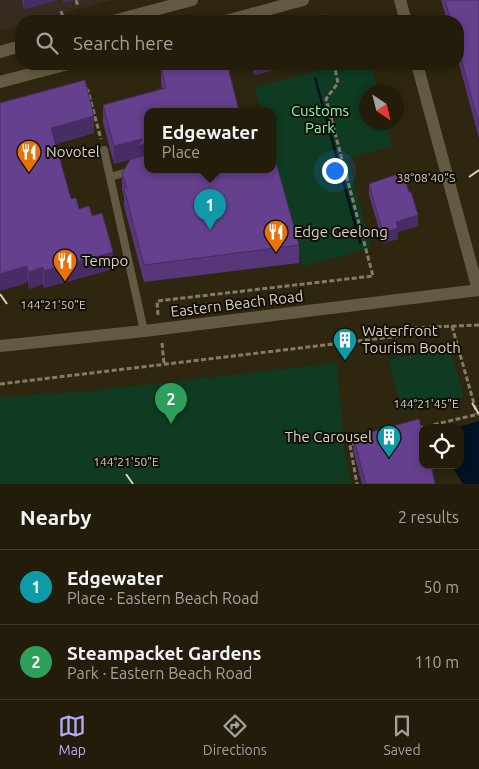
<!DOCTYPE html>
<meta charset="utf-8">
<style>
:root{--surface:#231c0b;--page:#2f2919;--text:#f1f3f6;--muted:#a3a19d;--line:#403a2c;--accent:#b3adf9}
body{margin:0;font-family:Ubuntu,sans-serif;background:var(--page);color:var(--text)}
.controls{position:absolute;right:15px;bottom:15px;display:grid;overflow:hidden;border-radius:10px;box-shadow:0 2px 8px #0003}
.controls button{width:45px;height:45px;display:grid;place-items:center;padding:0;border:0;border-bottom:1px solid var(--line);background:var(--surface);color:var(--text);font:25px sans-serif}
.compass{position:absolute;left:359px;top:85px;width:45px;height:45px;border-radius:50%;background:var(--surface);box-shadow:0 2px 8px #0003;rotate:145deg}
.you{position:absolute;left:334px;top:170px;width:18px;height:18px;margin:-12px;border:4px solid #fff;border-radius:50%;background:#1a73e8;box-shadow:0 0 0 8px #1a73e833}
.badge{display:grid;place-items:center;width:32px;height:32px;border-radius:50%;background:var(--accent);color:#fff;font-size:16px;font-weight:700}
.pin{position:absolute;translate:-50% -41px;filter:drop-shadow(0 1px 2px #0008)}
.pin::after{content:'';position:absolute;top:26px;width:18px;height:15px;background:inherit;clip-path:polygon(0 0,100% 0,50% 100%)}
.popup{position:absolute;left:144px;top:108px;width:132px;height:65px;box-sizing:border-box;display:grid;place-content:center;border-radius:10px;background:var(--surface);filter:drop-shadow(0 1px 4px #0005);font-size:16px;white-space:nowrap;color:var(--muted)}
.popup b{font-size:19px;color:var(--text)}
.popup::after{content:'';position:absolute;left:50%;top:100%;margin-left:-10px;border:10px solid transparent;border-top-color:var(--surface)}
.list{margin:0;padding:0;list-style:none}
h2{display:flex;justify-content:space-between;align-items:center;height:65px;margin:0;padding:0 20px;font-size:21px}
h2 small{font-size:16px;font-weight:400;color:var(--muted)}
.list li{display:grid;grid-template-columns:32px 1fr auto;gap:15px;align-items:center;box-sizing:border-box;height:75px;padding:0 20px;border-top:1px solid var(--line)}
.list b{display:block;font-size:19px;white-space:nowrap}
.list p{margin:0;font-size:16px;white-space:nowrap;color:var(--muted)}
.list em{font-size:16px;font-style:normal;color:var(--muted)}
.icon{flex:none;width:28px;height:28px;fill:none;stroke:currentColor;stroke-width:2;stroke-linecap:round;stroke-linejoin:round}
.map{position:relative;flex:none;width:479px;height:484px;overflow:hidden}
.search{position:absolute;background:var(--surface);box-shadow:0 2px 8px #0003;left:15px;right:15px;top:15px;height:55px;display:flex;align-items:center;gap:12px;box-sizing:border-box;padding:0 18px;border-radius:20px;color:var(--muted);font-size:19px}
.sheet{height:215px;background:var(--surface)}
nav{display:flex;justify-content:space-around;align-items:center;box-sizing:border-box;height:70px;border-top:1px solid var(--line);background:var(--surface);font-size:14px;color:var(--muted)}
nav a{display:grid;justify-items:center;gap:2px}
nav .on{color:var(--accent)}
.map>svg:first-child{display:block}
</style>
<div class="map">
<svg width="479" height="484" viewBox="0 0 479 484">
<rect width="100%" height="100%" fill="#2f260f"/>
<path fill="#392b1f" d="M0,0H112L34,21H21V25L0,31Z"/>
<path fill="#0e3b21" d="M327,64H371L378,92H366V122L386,123L392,146L348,158L371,248L302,267L273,154L272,111H261L255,87L327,68Z
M451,350L464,398L402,412L388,359Z
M337,363L345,452L351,484H0V397L92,391Z"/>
<path fill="#001224" d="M316,77L362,244H359L314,78Z
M479,421V484H463L451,465H460V428H455Z"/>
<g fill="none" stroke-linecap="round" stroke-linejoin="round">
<path stroke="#827b69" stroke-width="3" stroke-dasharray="5 2.5" stroke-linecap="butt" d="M76,0L78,6
M61,11L64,21
M321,15L323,21
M86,88L88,91L101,139
M158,315L157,301L373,276L326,99L338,83L334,64
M452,326L477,414
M162,343L164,364
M0,384L400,336L409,328L479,325
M419,428L479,414
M357,443L350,445L357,484"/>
<path stroke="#645a43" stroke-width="8" d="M104,150L144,331
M110,177L148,166"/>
<path stroke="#645a43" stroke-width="12" d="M400,0L406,21
M113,21L192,0
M226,21L303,0
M0,52L21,46
M417,64L478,290
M0,82L68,64"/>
<path stroke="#645a43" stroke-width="12" d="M0,346L144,331L479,290"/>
</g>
<path fill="#57377a" d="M22,0H57L24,9Z
M441,0H479V138L458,60V21H447Z
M227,64L148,111V169L299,245V263L144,282L124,206V197L122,190V173L138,157L114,164L103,123V105L162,89L161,84V67Z
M251,64H296L255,75Z
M0,103L94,133L56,144L71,199L79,209L92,216L113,269L44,288L43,284L29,289Z
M369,184L418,226L398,232V239L383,243L369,195Z
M353,437L435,484H362L353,450Z"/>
<path fill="#472d63" d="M24,0H57L24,9Z
M63,0H76L63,3Z
M258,64H296L255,75V65Z
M94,116V133L51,145V128Z
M142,139L148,143V161L138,157L114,164V146Z
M418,215V226L398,232V239L383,243V233L396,222Z
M113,252V269L44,288V271Z
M27,266V283L0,291V274Z
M43,267V284L29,289V272Z"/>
<path fill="#65408e" stroke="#472d63" d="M445,0H479V125L458,47V21H451Z
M285,17L286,21H271Z
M314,17L315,21H297Z
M172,64H227L239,111H148V143L138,146L142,139L114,146L103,105L166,88L161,67Z
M85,80L94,116L51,128L71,199L76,198L79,209L89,206L92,216L102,213L113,252L44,271L43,267L29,272L27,266L0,274V103Z
M272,148L299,245L144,265L124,188H127L122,173L130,160L148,154V169H272Z
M403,172L409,192H411L418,215L396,222L398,228L383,233L369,184Z
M419,419L423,435V465H431L435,484H366L353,437Z"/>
<path fill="none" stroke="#d6d1c4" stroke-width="2" d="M469,177L479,170M0,294L7,304M472,403L479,414M126,474L133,484"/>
<defs>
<symbol id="restaurant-pin" viewBox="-11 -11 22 30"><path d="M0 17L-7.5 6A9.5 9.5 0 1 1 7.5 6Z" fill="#e8710a" stroke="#130f06"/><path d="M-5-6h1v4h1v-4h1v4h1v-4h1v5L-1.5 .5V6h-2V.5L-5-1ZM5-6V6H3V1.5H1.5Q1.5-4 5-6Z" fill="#fff"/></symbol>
<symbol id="building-pin" viewBox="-11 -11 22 30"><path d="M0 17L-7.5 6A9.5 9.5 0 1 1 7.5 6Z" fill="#0f9aa8" stroke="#130f06"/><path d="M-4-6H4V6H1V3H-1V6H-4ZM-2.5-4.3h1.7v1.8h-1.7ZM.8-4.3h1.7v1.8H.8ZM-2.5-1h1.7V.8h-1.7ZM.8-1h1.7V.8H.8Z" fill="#fff"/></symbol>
</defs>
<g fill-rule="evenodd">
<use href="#restaurant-pin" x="15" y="138" width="28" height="38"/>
<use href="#restaurant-pin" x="262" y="218" width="28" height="38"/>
<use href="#restaurant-pin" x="51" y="247" width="28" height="38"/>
<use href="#building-pin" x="331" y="326" width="28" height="38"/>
<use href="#building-pin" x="375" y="423" width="28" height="38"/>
</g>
<g text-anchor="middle" stroke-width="4" stroke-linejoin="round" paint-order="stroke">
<g font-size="15" fill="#82feb0" stroke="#130f06">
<text x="320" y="116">Customs<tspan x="320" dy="17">Park</tspan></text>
</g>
<g font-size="15" fill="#d6d1c4" stroke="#130f06" text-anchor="start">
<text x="46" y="157">Novotel</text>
<text x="294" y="237">Edge Geelong</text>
<text x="82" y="266">Tempo</text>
<text x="362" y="336">Waterfront<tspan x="362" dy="17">Tourism Booth</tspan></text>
<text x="372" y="442" text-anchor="end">The Carousel</text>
</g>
<g font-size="15" fill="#d6d1c4" stroke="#130f06">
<text transform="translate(237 304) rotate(-7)" y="5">Eastern Beach Road</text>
</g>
</g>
<g font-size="12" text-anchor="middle" fill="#d6d1c4" stroke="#130f06" stroke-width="4" stroke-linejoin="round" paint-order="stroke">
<text x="426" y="182">38°08'40"S</text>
<text x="53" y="309">144°21'50"E</text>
<text x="426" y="408">144°21'45"E</text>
<text x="126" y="466">144°21'50"E</text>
</g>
</svg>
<div class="controls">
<button><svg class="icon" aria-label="locate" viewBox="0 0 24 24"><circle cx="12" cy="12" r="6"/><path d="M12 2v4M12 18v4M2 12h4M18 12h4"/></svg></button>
</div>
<svg class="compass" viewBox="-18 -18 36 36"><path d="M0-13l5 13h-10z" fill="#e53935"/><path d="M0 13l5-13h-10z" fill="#a3a19d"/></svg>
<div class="you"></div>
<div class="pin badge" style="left:210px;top:230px;background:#0f9aa8">1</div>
<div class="popup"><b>Edgewater</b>Place</div>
<div class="pin badge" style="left:171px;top:424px;background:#2e9e5b">2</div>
<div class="search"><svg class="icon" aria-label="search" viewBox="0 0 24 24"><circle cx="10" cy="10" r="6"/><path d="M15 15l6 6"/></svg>Search here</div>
</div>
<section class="sheet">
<h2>Nearby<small>2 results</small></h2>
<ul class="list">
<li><span class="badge" style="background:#0f9aa8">1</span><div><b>Edgewater</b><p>Place · Eastern Beach Road</p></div><em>50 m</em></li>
<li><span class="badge" style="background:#2e9e5b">2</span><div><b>Steampacket Gardens</b><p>Park · Eastern Beach Road</p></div><em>110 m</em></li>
</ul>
</section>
<nav>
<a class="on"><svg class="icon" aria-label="map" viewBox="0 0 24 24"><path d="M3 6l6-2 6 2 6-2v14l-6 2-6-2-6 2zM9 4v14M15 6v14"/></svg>Map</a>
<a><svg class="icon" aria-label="directions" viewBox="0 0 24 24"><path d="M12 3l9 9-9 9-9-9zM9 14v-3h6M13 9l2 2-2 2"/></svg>Directions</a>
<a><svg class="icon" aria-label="saved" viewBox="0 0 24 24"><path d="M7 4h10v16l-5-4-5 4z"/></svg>Saved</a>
</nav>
